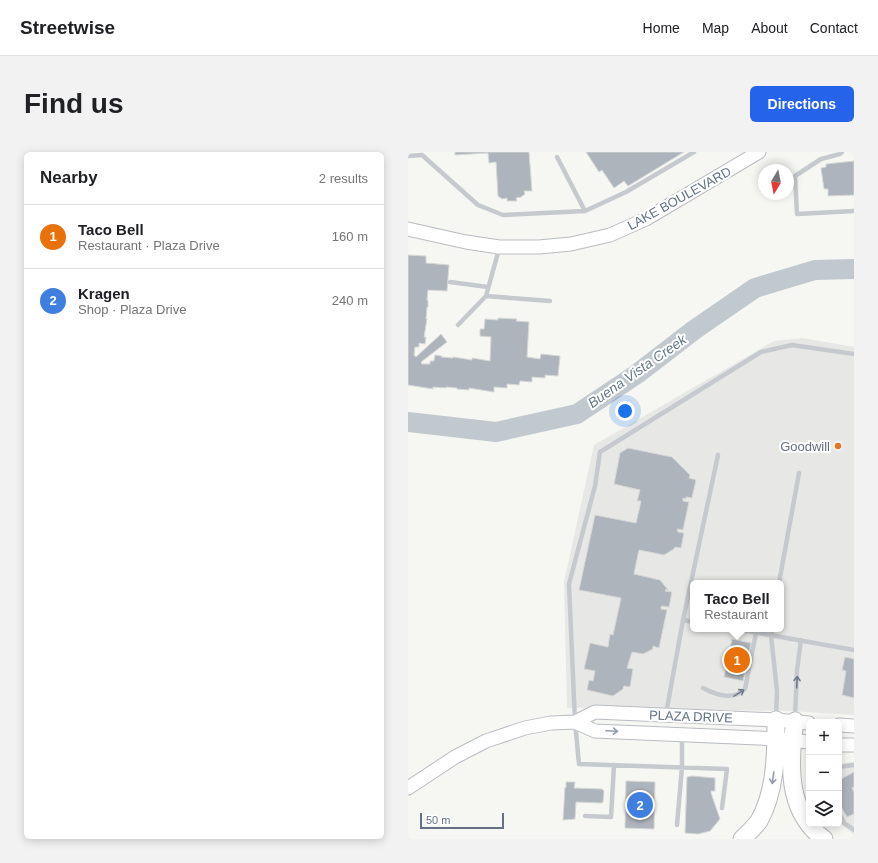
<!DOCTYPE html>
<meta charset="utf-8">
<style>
:root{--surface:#fff;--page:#f2f2f2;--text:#202124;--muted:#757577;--line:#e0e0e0;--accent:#2563eb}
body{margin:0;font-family:Helvetica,sans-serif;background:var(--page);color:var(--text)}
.controls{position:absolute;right:12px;bottom:12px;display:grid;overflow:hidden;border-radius:6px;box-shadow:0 2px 10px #0003}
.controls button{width:36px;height:36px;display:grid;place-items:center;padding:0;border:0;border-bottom:1px solid var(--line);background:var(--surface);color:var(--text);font:20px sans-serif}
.compass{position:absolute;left:350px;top:12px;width:36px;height:36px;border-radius:50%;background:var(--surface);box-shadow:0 2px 10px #0003;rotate:190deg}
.scale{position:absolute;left:12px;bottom:10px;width:84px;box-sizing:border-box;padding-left:4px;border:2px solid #647185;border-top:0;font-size:11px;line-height:14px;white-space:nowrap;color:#647185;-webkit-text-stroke:3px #fff;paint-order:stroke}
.you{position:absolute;left:217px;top:259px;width:14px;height:14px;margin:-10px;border:3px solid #fff;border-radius:50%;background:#1a73e8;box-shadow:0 0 0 6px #1a73e833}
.badge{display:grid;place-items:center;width:26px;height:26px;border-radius:50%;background:var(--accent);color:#fff;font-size:13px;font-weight:700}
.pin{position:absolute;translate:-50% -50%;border:2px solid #fff;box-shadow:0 1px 4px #0006}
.popup{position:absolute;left:282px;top:428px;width:94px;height:52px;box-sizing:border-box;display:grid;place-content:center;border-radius:6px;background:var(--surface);filter:drop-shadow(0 1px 3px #0005);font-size:13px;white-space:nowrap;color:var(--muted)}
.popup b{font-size:15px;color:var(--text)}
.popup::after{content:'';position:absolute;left:50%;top:100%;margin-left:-8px;border:8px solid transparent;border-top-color:var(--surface)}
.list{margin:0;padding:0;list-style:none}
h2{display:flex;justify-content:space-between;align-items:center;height:52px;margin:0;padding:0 16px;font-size:17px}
h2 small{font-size:13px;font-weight:400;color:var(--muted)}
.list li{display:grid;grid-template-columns:26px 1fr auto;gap:12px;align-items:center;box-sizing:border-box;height:64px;padding:0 16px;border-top:1px solid var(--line)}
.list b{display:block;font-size:15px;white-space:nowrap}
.list p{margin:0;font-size:13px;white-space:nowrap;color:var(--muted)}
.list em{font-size:13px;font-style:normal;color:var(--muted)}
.icon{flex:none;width:22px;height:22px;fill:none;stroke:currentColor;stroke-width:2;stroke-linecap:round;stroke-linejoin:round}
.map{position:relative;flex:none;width:446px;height:687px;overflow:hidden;border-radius:6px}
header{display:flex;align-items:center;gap:24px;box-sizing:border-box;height:56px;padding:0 20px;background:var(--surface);border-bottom:1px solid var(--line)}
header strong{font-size:19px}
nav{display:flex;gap:22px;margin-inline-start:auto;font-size:14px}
.intro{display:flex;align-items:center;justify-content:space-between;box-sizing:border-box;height:96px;padding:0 24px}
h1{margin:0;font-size:28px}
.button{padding:10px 18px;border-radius:6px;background:var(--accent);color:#fff;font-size:14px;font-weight:700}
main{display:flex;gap:24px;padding:0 24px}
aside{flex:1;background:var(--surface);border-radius:6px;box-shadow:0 2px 10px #0003}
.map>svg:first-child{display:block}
</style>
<header>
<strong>Streetwise</strong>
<nav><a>Home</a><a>Map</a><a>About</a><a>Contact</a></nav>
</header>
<div class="intro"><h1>Find us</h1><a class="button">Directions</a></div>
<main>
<aside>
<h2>Nearby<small>2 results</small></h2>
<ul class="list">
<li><span class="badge" style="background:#e8710a">1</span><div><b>Taco Bell</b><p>Restaurant · Plaza Drive</p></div><em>160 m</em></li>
<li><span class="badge" style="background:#3f7fe0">2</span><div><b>Kragen</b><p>Shop · Plaza Drive</p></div><em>240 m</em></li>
</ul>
</aside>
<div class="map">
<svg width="446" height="687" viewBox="0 0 446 687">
<rect width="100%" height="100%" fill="#f6f7f3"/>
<path fill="#e7e7e6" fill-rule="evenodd" d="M395,186L446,195V563L382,559L159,556L156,430L186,293L366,189ZM285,431H373V477H285Z
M446,610V683L434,673L431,667V612Z"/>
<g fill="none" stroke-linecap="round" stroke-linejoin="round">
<path stroke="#c1c9cf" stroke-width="20" d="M0,270L88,280L169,262L229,222L286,178L347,136L407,118L446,117"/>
</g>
<path fill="#aeb4bb" stroke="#d7d8d6" d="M47,0H121L124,39H116L117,42L113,45L108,46L109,49H99V46L94,47L90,44L88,10L81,11L80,1L47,3Z
M178,0H276L220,34L216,29L206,36L194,18L191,20Z
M446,9V43L420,44V37H416L413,16L418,15V12Z
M0,103L18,104V111L41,113L39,139L20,138L19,148L20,149V155H19L18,167H19L16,185H18L17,192L11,191V195H7L6,203L8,205L33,182L39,190L13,210L14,212H22V209H26L27,203L34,204L33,205L45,206V205L64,208V206L82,209L83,185L72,184V177H76L77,167L90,168V166L109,167L108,169L121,170L119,205L132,207L133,202L152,204L150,224L137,223V226L124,225V230L112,229L111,233L99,232V236L86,235V240L61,236V238L49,237V236L38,235V236L25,235V237L0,233Z
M220,296L264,305L282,323L281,326L288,328L284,346L278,345V347L275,346V349L281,350L275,378L269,377L270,380L276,381L273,396L267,395L266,397L256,403L231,398L226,422L252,428L261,439L258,437L257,439L264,440L261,455L254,454L253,455V457L259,458L251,496L245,494V497L235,502L224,500L219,516L225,517L222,535L216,534L215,537L205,544L179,538L181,528L185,529L187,519L176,517L182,491L200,495L202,482L205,483L213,446L171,438L187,363L228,371L233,349H229L232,338L206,332L212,301Z
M324,487L343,491L335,529L316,525Z
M437,505L446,507V546L434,543L438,519L434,518Z
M446,620V635L444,636L446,640V662L439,665L432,653H431V628Z
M284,624L307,626V639H303V641L312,667L302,679L290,682L277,681L279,625Z
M218,629L247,630L246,677L217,676Z
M158,630H167L166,636L194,637L196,639L195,650L194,651L168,650L167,667L155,668L157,635L158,636Z"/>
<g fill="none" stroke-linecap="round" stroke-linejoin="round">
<defs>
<path id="secondary" d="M0,77L58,90L91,95H131L163,92L202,83L238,67L351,0
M167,570L187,579L371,587L401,590
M431,573L446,574
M431,593H446
M0,636L47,605L78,589L117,576L143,571L167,570L187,560L368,568L401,571"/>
<path id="motorway" d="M387,569C381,611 378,659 416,687
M334,687C340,681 346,676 351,669C368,639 368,601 368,568"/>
</defs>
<use href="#secondary" stroke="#b8bcc1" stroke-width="15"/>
<use href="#motorway" stroke="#b6b9bd" stroke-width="19"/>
<path stroke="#c6c9cd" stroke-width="4.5" d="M434,0L432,2L413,7L387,24L389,62L446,59
M0,4L14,3L70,53L95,63L177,59L218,40L286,0
M149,5L177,59
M42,130L80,135
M78,144L142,149
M50,173L78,144L91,97
M371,431L391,321
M275,468L285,470
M328,477L446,498
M364,477L363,483L369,539L368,565
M295,536C308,543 325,549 337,537L348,481
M258,562L275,468L310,303
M387,565L389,518L393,488
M431,615L446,613
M314,656L319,617L171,612L167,570L161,432L187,334L192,300L353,200L384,193L446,202
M431,661L436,671L446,678
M177,664L203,665L206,613
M269,673L274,615V584"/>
<use href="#secondary" stroke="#fff" stroke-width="13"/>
<use href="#motorway" stroke="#fff" stroke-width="17"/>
</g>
<defs><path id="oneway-shaft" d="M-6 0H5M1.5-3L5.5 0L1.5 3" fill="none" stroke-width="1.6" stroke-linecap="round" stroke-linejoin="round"/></defs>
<g stroke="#6e7a8c">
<use href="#oneway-shaft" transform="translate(389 530) rotate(-87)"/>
<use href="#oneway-shaft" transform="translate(331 541) rotate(-32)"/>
</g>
<g stroke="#929caa">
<use href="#oneway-shaft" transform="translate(204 579) rotate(3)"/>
<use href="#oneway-shaft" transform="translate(365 626) rotate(98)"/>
</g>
<circle fill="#e87422" stroke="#fff" stroke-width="1.5" cx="430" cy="294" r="4"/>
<g text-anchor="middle" stroke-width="4" stroke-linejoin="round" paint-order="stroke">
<g font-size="13" fill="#647185" stroke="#fff">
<text transform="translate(271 46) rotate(-29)" y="5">LAKE BOULEVARD</text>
<text transform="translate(283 564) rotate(2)" y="5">PLAZA DRIVE</text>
</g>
<g font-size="13" fill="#647185" stroke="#fff" text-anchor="end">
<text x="422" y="299">Goodwill</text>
</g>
<g font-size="14" font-style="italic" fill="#657988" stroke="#fff">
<text transform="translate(229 219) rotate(-35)" y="5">Buena Vista Creek</text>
</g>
</g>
</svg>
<div class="controls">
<button>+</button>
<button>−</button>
<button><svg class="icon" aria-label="layers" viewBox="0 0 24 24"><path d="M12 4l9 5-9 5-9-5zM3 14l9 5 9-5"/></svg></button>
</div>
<svg class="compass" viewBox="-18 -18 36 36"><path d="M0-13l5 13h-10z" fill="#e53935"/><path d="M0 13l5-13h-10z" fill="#757577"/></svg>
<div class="scale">50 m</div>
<div class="you"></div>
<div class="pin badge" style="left:329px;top:508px;background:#e8710a">1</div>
<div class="popup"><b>Taco Bell</b>Restaurant</div>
<div class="pin badge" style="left:232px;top:653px;background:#3f7fe0">2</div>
</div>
</main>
